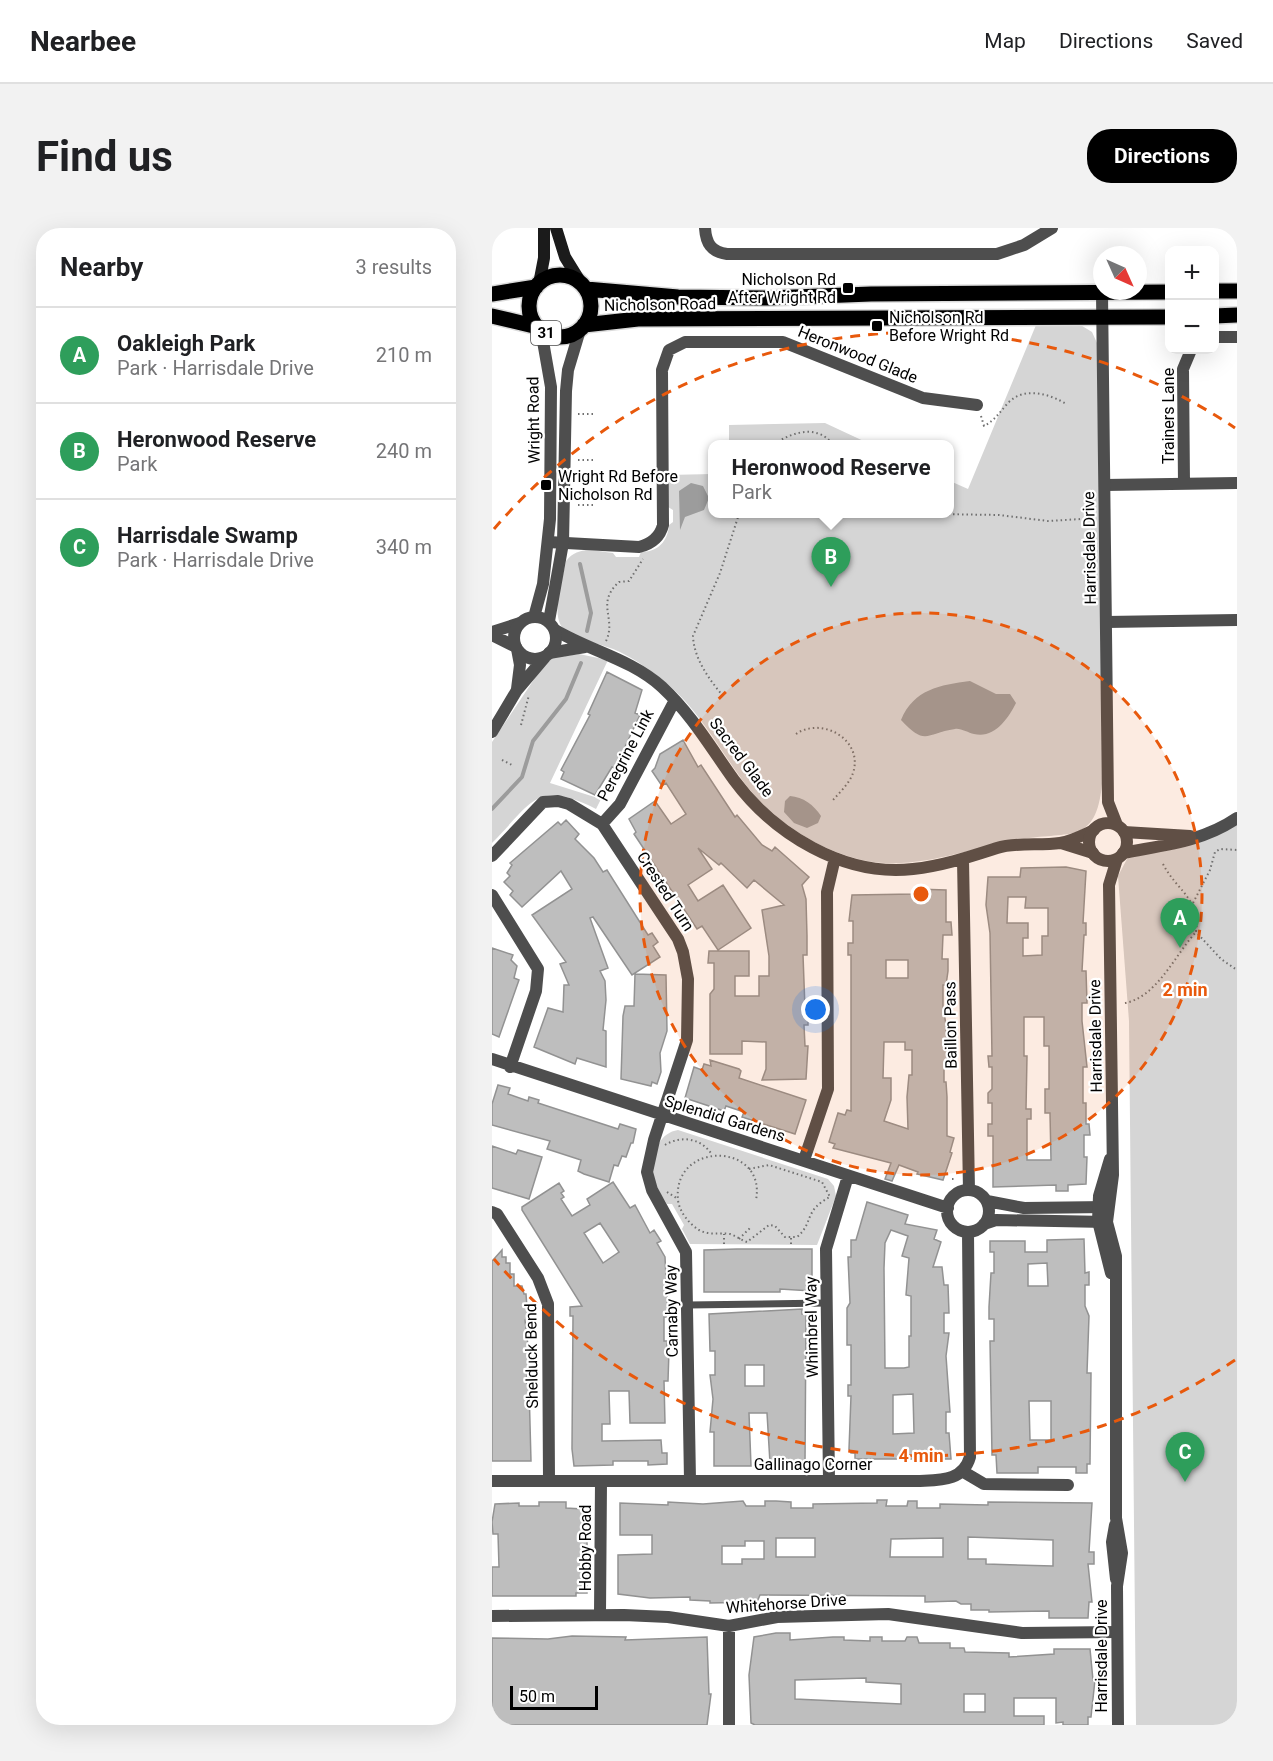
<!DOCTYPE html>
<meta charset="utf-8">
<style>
:root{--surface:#fff;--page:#f2f2f2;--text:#202124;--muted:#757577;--line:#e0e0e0;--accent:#000}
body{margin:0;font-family:Roboto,sans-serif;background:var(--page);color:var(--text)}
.controls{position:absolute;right:18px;top:18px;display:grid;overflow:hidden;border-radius:12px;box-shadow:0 6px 24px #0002}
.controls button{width:54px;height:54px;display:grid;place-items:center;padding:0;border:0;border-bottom:2px solid var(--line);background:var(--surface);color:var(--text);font:30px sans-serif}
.compass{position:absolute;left:601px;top:18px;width:54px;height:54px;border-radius:50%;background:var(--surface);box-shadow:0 6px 24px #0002;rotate:135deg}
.scale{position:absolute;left:18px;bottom:15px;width:88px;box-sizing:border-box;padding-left:6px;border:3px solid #000;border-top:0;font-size:16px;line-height:21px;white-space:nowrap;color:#000;-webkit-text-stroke:4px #fff;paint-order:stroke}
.you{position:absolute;left:324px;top:782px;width:21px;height:21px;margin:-15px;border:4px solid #fff;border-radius:50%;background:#1a73e8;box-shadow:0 0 0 9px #1a73e833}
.badge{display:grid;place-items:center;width:39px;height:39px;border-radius:50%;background:var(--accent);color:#fff;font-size:20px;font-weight:700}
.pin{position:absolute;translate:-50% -50px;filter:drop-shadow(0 2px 3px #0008)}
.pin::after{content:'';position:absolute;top:32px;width:21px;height:18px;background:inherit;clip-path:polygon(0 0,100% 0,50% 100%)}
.popup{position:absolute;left:216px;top:212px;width:246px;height:78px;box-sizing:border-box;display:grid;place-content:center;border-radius:12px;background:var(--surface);filter:drop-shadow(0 2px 4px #0005);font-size:20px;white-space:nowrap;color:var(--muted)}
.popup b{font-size:22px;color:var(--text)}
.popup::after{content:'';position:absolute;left:50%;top:100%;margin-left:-12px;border:12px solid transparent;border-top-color:var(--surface)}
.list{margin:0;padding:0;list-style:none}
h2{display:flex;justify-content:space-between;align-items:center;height:78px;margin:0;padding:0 24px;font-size:26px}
h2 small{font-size:20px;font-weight:400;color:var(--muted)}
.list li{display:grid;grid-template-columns:39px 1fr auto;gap:18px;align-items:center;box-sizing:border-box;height:96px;padding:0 24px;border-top:2px solid var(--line)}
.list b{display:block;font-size:22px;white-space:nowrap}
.list p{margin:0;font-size:20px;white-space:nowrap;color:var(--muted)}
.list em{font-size:20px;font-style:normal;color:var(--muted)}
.map{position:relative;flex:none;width:745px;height:1497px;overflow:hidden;border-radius:24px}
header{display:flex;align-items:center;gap:36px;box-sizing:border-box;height:84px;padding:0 30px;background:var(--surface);border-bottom:2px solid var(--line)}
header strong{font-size:28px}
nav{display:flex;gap:33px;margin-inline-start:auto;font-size:21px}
.intro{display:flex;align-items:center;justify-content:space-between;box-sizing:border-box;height:144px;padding:0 36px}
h1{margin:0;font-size:42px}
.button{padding:15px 27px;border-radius:24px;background:var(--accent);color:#fff;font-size:21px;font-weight:700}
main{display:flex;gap:36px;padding:0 36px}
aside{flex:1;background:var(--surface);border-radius:24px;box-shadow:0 6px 24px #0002}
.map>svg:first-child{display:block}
</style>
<header>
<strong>Nearbee</strong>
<nav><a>Map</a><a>Directions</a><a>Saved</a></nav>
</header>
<div class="intro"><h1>Find us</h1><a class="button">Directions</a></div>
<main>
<aside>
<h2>Nearby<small>3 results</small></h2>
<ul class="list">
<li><span class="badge" style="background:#2e9e5b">A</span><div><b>Oakleigh Park</b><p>Park · Harrisdale Drive</p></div><em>210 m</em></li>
<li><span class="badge" style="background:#2e9e5b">B</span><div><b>Heronwood Reserve</b><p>Park</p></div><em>240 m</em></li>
<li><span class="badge" style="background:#2e9e5b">C</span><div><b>Harrisdale Swamp</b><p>Park · Harrisdale Drive</p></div><em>340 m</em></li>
</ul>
</aside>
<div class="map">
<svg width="745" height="1497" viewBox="0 0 745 1497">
<rect width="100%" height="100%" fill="#fff"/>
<path fill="#d5d5d5" d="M587,96L600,104L605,115L610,556C604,617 578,603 531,611C478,619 425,644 370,632C325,622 279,591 251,553C226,519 207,482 173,454C160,443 144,432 128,424C114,417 79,410 70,399C59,384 71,350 74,333C86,317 104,323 121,325L124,329H147L149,324C166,324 176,313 177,297L181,294V282L176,279V247L220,246V286H458V253L476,261L544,97Z
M333,195L378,216H237V197Z
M87,426L116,432L58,555L109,571L104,581C44,551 41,574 0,615V514L53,435L60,430Z
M745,597V1497H644L637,793L626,648L635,631L647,624Z
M186,902L336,951L342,958L344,968L325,1017L198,1016L190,1001L192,997L180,976H175C170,968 164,960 162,951C157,932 165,905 186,902Z"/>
<path fill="#9c9c9c" d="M199,255L211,258L217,270L212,282L193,289L188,302L187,263Z
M478,453L504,466H518L524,475C516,491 502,511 482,506C476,505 469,500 463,501C434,505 434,519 409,492C422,461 448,457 478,453Z
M298,568C311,569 322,577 329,588L326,595L315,600L302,595L292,584L293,573Z"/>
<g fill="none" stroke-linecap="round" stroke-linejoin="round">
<path stroke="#9c9c9c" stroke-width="4" d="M88,336L99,385L95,403
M0,581L30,549L41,513L74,471L89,435"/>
</g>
<path fill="#bebebe" stroke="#929292" stroke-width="1.5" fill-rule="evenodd" d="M115,444L150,462L143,485L148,487L123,540L120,539L103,567L69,551L72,544L69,542L98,487L96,486Z
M191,512L206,539L209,537L243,589L245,587L270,617L280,623L283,619L317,649L310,657L314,671L315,708V727H311L313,781L316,786V797H312L313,818H316L314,851L270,852L274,841V814L250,813V826H218V766L222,761V735H216L217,723H257V748H243V768H267V748H277V728L270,682L292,677L262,652L255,660L229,635L227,637L206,620L220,641L196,657L206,673L231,657L259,700L226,722L210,698L205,701L142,606L144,604L137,591L163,573L179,596L194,586L174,555L170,558L160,543L163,540L168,526Z
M74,592L87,606L83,611L102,630L111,644L115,642L156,707L160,705L166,714L161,718L168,729L140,747L101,689L98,690L116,740L108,743L113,753L114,772L111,802L114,803V839L85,830L83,836L42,819L56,780L71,784L72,757H77L68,736L74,734L40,687L80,661L69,643L30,679L18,667L21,663L12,654L18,648L15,645L20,637L18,635L66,594L69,597Z
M574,639L594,643L591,695H594V707H592L590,743H594L595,775H590V793L595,839H591V875H594V896H597L598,907H592V929H595L594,956L576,957V963H564V957L501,959V908H496V896H500V875H496V865L500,861V839H497L496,828H500L498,705L494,677L496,649H528L529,640ZM516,669H534L533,680H556V708H550V727L531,728V710H536V695H515ZM532,789H552V818H557V861H553V885H558L559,932H535V891H539V881H534L535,828H532Z
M423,661L454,662V694H459L460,707H451L450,731H456V743L454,757H451V778L454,797L455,836H452V854H454L455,869V908L462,910L458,924L460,925L451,952L425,946L426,944L407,937L400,953L393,951L399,935L341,920L343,916L337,914L346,885L353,887L355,882L359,883V727H356V715H361V693H357L360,667L423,666ZM394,732H416V750H394ZM392,814H413V822H420V847H417L415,869L416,901L392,893L399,872V850H391Z
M0,720L21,727L19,732L25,738L22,750L27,752L7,809L0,806Z
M143,746L174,747L175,803L168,825L169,844L165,856L160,854L159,858L129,851L131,788L133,778H142Z
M218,832L247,841L249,843L247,850L314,872L303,906L250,889L252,884L234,878L232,883L193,870L202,839L210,842L212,836L219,838Z
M6,857L18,860L16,866L36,873L37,869L47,872L46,875L126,901L128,896L144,901L141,915H139L134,929L130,928L126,938L122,937L117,954L92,946L86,943L89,932L55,921L58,913L0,897V876Z
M0,918L24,926L26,922L50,929L37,971L0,960Z
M121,954L138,980L143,977L158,1005L162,1002L169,1013L165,1015L173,1029L176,1089H172V1113H175V1122H177L176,1153H172L173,1195H138L137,1163H117L118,1196H110V1213L169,1212L170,1225H175V1236L156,1237V1233H121V1237L82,1238L80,1221L81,1088H78V1079L90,1078L30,982V979L67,955L72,963L69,965L72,969L69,971L80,988L98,977L95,971ZM108,995L127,1024L111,1035L92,1005Z
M375,974L416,987L413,996L445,1002L442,1011L449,1014L441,1039H450L452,1057H456L457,1085H452V1105H457L454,1128L458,1184H454V1205H457L459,1231H363V1225H359L357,1221L359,1168H356V1157H359V1117H355V1080L358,1075L356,1029H359V1012H364ZM399,1002L416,1008L410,1028L417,1030L414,1067L419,1068V1108H417V1139L412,1140H393L392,1040L393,1015ZM421,1166L422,1205L401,1206V1167Z
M592,1011L593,1045L597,1044V1057H593V1078L597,1088L595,1145H599L598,1236H595V1245H584V1239H546V1245H505L504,1227H500L498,1113H502V1091H497V1079L499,1045H502V1024H498V1013H533V1024H555V1012ZM555,1035L556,1058H536V1036ZM537,1173H559V1212H538Z
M245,1021H320V1063L288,1061V1064H212V1022Z
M10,1022V1029H14V1035H18V1046H22V1058H30L32,1066H34L35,1079H38V1091L33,1092L37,1126L34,1154L37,1158L39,1233H0V1033Z
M310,1081V1086H314L313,1236L278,1235L275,1185H257L259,1238H222V1204H218L221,1171L218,1147H223V1123H218L217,1086ZM253,1137H272V1158H253Z
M385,1272H395L394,1278H415L416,1273H425V1280H448V1276L496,1277V1274L600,1275L597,1324H602V1336H596L600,1374H597L596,1390H557V1383L497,1384V1382H479V1376H469L464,1373L433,1374V1368L268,1367L265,1374L218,1375V1373L198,1372V1369L158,1370L126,1366V1327L160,1326V1307H128V1275L176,1277V1274L211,1276L251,1273L254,1278H273V1273H284L299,1274V1280H321V1276L385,1275ZM476,1309L561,1312V1338L494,1336V1331H476ZM284,1310H323V1329H284ZM451,1310V1329H398L399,1311ZM253,1313H272V1331H250V1336H230V1318H253Z
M47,1274H74V1280L90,1281V1310H95V1365H84V1368H0V1339H7L6,1306H1L0,1294L3,1276L27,1275V1278H47Z
M284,1405H298V1412L341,1409H352V1412L378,1413V1409H390V1413H413L415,1409H425L427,1415H458V1420H472L473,1424L517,1425V1429L562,1426V1421H598L601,1452H603L599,1489H596V1497H571V1494L564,1495V1470H522V1488H552V1497H263L259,1495L257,1447L262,1409ZM374,1450V1454L409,1456V1476L303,1471V1452ZM472,1466H493V1484H472Z
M80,1408L134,1409L133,1412L215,1409L217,1466H219L215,1497H0V1410L56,1411Z"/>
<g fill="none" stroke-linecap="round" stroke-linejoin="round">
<defs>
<path id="primary" d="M37 78a31 31 0 1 1 62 0a31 31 0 1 1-62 0Z
M94,61L186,69L276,70L379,66L678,64
M722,63H745
M0,66L44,59
M0,88L46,99
M722,88L745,87
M92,97L146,91L678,89"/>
</defs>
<use href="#primary" stroke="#dbdbdb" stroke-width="18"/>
<path stroke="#707070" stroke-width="2" stroke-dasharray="1.5 3" stroke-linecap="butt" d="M86,186H104
M489,188L492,198C503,192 508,184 516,175C532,158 558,166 574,176
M282,216C301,204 324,196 341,216
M86,232H104
M86,277H103
M443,286L507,287L556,293L589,291
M114,413C125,390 103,376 127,354L137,353L151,331
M231,468C217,451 202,431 201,408L228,345L247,286
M29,497L37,467
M304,506C330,488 372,512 361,545C357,556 348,564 341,572
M10,532L20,537
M671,636C684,662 709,671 704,704L729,731L745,742
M701,675L718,642L723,624L728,621L745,622
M633,775C665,769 683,727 704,704
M173,917C189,907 210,910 220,927
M257,941L277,937L330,954L338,969C311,983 322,995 305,1009H293L283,998L277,997L255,1014C249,1012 244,1008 238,1006C227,1004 218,1008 207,1002C197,996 187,983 186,972C180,912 275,914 264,972
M460,951H463
M175,964L186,971
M247,1011L259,999
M232,1016V1006
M299,1016V1010"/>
<path stroke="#4e4e4e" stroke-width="7" d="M196,1077L335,1075"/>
<path stroke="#4e4e4e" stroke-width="12" d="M213,0C214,15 219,24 235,26H505L532,17L560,0
M722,109H745
M692,256L691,141L699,122
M613,257L745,255
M56,314L147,319C159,316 168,309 171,297L170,142L177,122L193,114H291L431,170L485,177
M614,394L745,392
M63,402C98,423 139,431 170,459C200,487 219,520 242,552C282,606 352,649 421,641C450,638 477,629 505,620C525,614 548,618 568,615C580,613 591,607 602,602
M0,404L28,395
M0,407L24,419
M57,425L93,419
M110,596L128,576L183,472
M632,604L698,608
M569,615L601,625
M631,625C671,617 710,614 745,590
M0,628L51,574L66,573L77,576L110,596L186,711L191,724L196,751L195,812L162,912L155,944L160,962L194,1024L198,1252
M471,632L477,962
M0,667L46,741L44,763L18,839
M0,831L456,980
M312,932L336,861L335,664L343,630
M455 983a21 21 0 1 1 42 0a21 21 0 1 1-42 0Z
M495,973L532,980L615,979
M0,984L5,986L46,1050L56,1076L57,1253
M492,996L504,992L615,994
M470,1243L492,1256L576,1257
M337,1252L334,1021L356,948
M0,1253H428C449,1252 471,1253 478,1229L476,1004
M108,1386L109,1254
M0,1388L132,1387L176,1389L237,1398L285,1389L396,1386L530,1405L625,1404
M237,1497V1398"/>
<path stroke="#4e4e4e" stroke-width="12" d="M610,65L616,574L625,597
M22 410a21 21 0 1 1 42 0a21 21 0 1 1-42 0Z
M42,389L51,356L58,291L59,159L49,102
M57,393L71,315L74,163L76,142L88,102
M25,461L28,437L25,421
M0,504L25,462L53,429
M597 614a19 19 0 1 1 38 0a19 19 0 1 1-38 0Z
M625,631L617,657L621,947L615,994L624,1028V1290L630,1325L625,1358L626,1497
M618,931L607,968L606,993L619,1045
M623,1297L620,1314L624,1351"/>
<path stroke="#1b1b1b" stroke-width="12" d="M64,0L73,29L89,55
M47,56L52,30V0"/>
<use href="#primary" stroke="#000" stroke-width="15"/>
</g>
<circle cx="429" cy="666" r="281" fill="#e8590c" fill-opacity=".12"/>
<g fill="none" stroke="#e8590c" stroke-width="3" stroke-dasharray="10 8">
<circle cx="429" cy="666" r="281"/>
<path d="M743 1132A562 562 0 0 1 2 1031M2 301A562 562 0 0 1 743 200"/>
</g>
<g fill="#000" stroke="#fff" stroke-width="2">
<rect x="350" y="54" width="12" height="12" rx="3"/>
<rect x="379" y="92" width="12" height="12" rx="3"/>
<rect x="48" y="251" width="12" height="12" rx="3"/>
</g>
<g text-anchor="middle" stroke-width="4.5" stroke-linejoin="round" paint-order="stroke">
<rect fill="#fff" stroke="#4c4c4c" stroke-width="1.5" x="39" y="93" width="30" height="24" rx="4.5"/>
<g font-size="15" font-weight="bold" fill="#000">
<text x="54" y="110">31</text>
</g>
<g font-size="16" fill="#000" stroke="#fff" text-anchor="start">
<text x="344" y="57" text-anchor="end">Nicholson Rd<tspan x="344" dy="18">After Wright Rd</tspan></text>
<text x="397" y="95">Nicholson Rd<tspan x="397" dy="18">Before Wright Rd</tspan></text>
<text x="66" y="254">Wright Rd Before<tspan x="66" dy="18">Nicholson Rd</tspan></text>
</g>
<g font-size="16" fill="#000" stroke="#fff">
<text transform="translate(168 76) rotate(-1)" y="6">Nicholson Road</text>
<text transform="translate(366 126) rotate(22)" y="6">Heronwood Glade</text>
<text transform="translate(676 188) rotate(-90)" y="6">Trainers Lane</text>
<text transform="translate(41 192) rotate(-91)" y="6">Wright Road</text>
<text transform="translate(597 320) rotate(-91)" y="6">Harrisdale Drive</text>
<text transform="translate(133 527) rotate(-62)" y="6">Peregrine Link</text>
<text transform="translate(250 529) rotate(53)" y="6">Sacred Glade</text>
<text transform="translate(174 663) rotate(57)" y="6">Crested Turn</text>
<text transform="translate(458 797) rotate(-91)" y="6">Baillon Pass</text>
<text transform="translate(603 808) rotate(-91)" y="6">Harrisdale Drive</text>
<text transform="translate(233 890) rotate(17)" y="6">Splendid Gardens</text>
<text transform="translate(179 1083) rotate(-91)" y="6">Carnaby Way</text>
<text transform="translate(319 1099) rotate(-91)" y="6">Whimbrel Way</text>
<text transform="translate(39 1128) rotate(-91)" y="6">Shelduck Bend</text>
<text x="321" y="1242">Gallinago Corner</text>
<text transform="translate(93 1320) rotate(-90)" y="6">Hobby Road</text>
<text transform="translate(294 1375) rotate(-4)" y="6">Whitehorse Drive</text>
<text transform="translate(609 1428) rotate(-90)" y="6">Harrisdale Drive</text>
</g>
</g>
<circle cx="429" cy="666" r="9" fill="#e8590c" stroke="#fff" stroke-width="3"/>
<g font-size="18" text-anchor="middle" font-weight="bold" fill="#e8590c" stroke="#fff" stroke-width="4.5" stroke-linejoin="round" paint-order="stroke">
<text x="693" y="768">2 min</text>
<text x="429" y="1234">4 min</text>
</g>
</svg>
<div class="controls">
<button>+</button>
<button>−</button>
</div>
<svg class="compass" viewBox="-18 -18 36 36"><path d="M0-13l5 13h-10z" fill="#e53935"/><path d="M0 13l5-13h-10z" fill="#757577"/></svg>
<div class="scale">50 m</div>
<div class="you"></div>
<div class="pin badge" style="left:688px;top:720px;background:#2e9e5b">A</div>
<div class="pin badge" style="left:339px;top:359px;background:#2e9e5b">B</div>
<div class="popup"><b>Heronwood Reserve</b>Park</div>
<div class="pin badge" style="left:693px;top:1254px;background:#2e9e5b">C</div>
</div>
</main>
